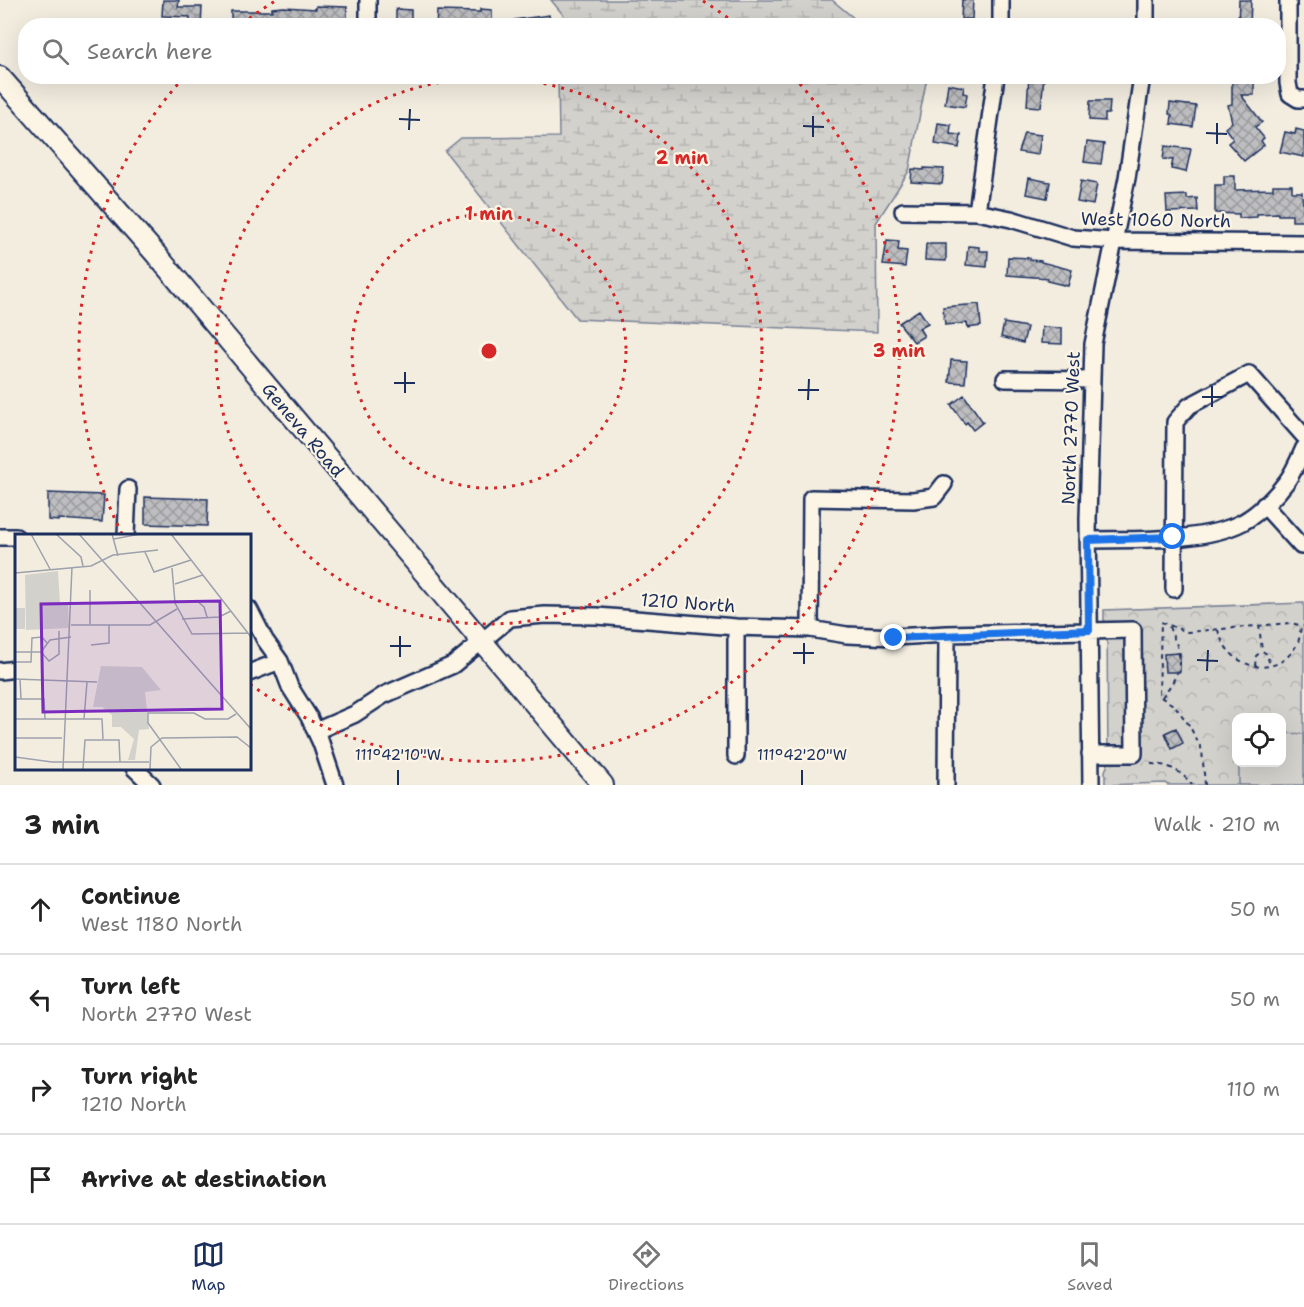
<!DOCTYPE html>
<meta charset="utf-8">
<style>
:root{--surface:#fff;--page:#f2f2f2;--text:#222;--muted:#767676;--line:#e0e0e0;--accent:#1b2f5e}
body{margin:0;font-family:"Shantell Sans",sans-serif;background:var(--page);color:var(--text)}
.controls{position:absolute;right:18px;bottom:18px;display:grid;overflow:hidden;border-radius:12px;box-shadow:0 6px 24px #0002}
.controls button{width:54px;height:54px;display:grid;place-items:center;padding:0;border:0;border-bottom:2px solid var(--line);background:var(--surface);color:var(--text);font:30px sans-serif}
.stop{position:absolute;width:18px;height:18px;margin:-14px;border:4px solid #1a73e8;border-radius:50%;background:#fff}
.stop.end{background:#1a73e8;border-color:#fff;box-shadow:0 2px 6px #0008}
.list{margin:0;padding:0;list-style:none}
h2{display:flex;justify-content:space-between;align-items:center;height:78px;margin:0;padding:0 24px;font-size:26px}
h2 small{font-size:20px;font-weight:400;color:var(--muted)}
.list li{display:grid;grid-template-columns:39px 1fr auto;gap:18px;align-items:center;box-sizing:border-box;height:90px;padding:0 24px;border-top:2px solid var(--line)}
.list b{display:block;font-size:22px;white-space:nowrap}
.list p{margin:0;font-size:20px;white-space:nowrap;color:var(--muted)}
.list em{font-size:20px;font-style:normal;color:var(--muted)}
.icon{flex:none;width:33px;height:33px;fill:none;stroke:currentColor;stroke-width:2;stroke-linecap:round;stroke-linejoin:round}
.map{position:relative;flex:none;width:1304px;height:785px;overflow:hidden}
.search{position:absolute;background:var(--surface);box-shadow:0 6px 24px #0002;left:18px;right:18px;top:18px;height:66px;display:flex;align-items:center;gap:15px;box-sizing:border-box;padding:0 21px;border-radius:24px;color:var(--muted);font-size:22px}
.sheet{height:438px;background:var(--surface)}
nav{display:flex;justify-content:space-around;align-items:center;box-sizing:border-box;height:84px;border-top:2px solid var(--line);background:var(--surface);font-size:16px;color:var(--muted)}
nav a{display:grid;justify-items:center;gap:3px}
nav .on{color:var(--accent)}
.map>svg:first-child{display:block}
</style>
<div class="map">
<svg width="1304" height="785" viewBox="0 0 1304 785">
<defs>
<pattern id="wetland-marsh" width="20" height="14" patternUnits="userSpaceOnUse" patternTransform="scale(1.5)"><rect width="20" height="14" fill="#d3d1cc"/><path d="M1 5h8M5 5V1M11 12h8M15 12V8" fill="none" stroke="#b5b4b2"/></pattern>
<pattern id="park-crowns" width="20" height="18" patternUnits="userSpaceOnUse" patternTransform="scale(1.5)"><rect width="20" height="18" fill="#d3d1cc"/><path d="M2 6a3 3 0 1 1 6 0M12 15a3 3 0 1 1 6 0" fill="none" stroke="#b5b4b2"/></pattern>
<pattern id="building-cross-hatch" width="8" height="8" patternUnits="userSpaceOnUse" patternTransform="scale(1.5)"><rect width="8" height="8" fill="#bebec0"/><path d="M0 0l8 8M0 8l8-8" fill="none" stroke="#9a9b9f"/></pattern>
</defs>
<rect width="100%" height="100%" fill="#f3ede0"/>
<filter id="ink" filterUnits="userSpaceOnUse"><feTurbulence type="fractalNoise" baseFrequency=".0167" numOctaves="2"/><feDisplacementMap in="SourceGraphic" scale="12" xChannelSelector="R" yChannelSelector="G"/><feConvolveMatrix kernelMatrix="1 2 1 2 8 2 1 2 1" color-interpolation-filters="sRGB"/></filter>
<g filter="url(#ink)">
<path fill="url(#wetland-marsh)" stroke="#778095" stroke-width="1.5" d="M551,0H832L862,25H569V22Z
M558,77H927L909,171L876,223L877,332L577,319L445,151L461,138L559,137Z"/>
<path fill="url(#park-crowns)" stroke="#778095" stroke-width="1.5" fill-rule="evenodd" d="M1304,603V785H1167L1166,783L1105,785V771L1108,764L1107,623L1104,620V610ZM1236,718H1282V762H1236Z"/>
<path fill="#d3d1cc" stroke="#778095" stroke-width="1.5" d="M1282,733L1304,734V785H1239V763L1282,762Z"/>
<path fill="url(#building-cross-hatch)" stroke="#1b2f5e" stroke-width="1.5" d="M163,0H179L178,7H202L201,26H190V17L162,16Z
M962,0H973L972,19H961Z
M1239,0H1251L1250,26H1238Z
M316,6L347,7V26H336V21H305V24L264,23V26H231V11H272V8L284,7L316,9Z
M396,9L411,10V26H396Z
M480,9L492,10V26H436L437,11L480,12Z
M549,15L551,26H515L514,20Z
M1029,76H1044L1041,107L1027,106Z
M1232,76H1250V79H1254V95H1241L1262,122L1255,127L1264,138L1261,141L1264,145L1244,161L1228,143L1233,139L1225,128L1232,122L1228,105L1232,104Z
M948,84L964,87L963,93L967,94L965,107L945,104Z
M1090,101H1110L1109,114H1105V121L1089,120Z
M1170,103L1196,106L1193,127L1171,124L1172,115L1169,114Z
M938,123L951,125L950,134L961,135L959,148L935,144Z
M1296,129L1304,131V157L1280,152L1285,132L1295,134Z
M1024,133L1041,135L1038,155L1018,152Z
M1087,142L1104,144L1101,164L1084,162Z
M1165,146L1191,149L1186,172L1171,169L1173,160L1163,159Z
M924,168L944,169L942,184L911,182L912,169L924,170Z
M1224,176H1235V190L1273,189V185H1292V192H1302L1304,221H1292V215H1278V213L1257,214V217L1239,218V214L1215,213V185H1224Z
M1029,178L1050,182L1047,198L1026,194Z
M1081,181L1097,184L1093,205L1077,202Z
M1187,195V199L1197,198L1198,211L1167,212L1166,196Z
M887,240L899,241L898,250L907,251L905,267L883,265Z
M926,244H946V261L925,260Z
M968,246L979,247V251H988L987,267L966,265Z
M1008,257L1030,258V260L1041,261V262L1072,270L1068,286L1047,281L1048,278L1007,275Z
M979,304L981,326L968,328L967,323L945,325L943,307Z
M919,310L928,323L919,328L924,336L914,342L899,323Z
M1004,323L1027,327L1023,343L1001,337Z
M1042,327L1062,328V344L1041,343Z
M951,360L967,361L965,383L949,382Z
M964,395L983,422L973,430L967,422L965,424L951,405Z
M48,493L104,495L102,522L59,519V521L48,520Z
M145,497L208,499L207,526L145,524Z
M1180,653V672H1165L1164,654Z
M1176,728L1183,743L1172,749L1165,733Z"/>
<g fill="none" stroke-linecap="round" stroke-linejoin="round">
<defs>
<path id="minor" d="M368,0V26
M1146,0V26
M1288,0V83L1290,94L1298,99H1304
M1001,26V0
M903,211L977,212L1011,219L1073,238L1114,241L1304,243
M977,212L996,76
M1005,379L1092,380
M1264,505L1301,546H1304
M126,536L128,489
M0,537H16
M1088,540C1132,539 1203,543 1243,522C1259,513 1276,496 1287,481C1294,471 1299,459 1304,448
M1174,589L1175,422L1189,406L1249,374L1304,436
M249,609L265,640L280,661L290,687L309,717L321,743L335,785
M810,629L811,498L913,500L934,497L944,484
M0,671L16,669
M249,673L280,661
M316,731L355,714L384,695L453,665L510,618L545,615L597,616L736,627L810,629L847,635L894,637L947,634L1133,630L1134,754H1090
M736,756V627
M134,768L152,785
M946,785L947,634
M1091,785L1088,519L1093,344L1127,178L1142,76"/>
<path id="major" d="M0,77L154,252L603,785"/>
</defs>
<use href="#minor" stroke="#1b2f5e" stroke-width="20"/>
<use href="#major" stroke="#1b2f5e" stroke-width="24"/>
<path stroke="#1b2f5e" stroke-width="2" stroke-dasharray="4.5 4.5" stroke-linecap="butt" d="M1259,625L1262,651L1267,654L1270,666
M1218,630C1228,669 1277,682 1297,644C1300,640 1300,631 1301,626
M1255,666L1256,656L1262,651
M1162,697C1173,683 1183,668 1178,649C1176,641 1171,634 1169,626
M1151,764C1168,764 1181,771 1192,785
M1205,785L1202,750L1189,725L1175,706L1159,696L1161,622L1187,632L1290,623L1304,626"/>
<use href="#minor" stroke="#fcf5e5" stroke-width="15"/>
<use href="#major" stroke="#fcf5e5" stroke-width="20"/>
</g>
</g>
<g fill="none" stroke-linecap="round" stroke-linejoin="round" filter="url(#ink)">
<path stroke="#1a73e8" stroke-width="8" d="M894,638L1089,630L1088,540L1173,537"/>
</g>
<path fill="none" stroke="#1b2f5e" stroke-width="2" d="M399,119L420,120M803,126L824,127M409,130L410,109M1206,133L1227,134M813,137V116M1217,144V123M394,383H415M798,390H819M405,393V372M1202,397H1223M808,400L809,379M1212,407V386M390,646H411M793,653H814M400,657V636M1197,660L1218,661M804,664V643M1207,671L1208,650M398,785V770M802,785V770"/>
<g fill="none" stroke="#d62828" stroke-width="3" stroke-dasharray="3 6">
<circle cx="489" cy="351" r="137"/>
<circle cx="489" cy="351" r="273"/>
<path d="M122 534A410 410 0 0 1 184 77M242 24A410 410 0 0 1 275 1M703 1A410 410 0 0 1 736 24M794 77A410 410 0 0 1 251 685"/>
</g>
<g text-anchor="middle" stroke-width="4.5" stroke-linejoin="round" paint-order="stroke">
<g font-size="18" fill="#1b2f5e" stroke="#fcf5e5">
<text transform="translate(1156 220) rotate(1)" y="6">West 1060 North</text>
<text transform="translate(1071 428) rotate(-88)" y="6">North 2770 West</text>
<text transform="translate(303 430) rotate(50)" y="6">Geneva Road</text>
<text transform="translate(688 603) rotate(4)" y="6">1210 North</text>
</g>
</g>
<g transform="translate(15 534)">
<rect width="236" height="236" fill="#f3ede0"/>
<path d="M0,74H10V95H0Z" fill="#d3d1cc"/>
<path d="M86,132L127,133L146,156L130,158L134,195L124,196L120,226H113L119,205L106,193H97V181L87,173H78Z" fill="#d3d1cc"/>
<path d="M43,37L45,70H53L54,94L11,96L10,41Z" fill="#d3d1cc"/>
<path fill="none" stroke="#9da1ac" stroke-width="1.5" d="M16,0L35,35M41,0L66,23L68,32M64,0L236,195M97,0L103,22M156,0L236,103M99,5L125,0M130,18L139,38L176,26M157,34L160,69L177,100L233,99M0,39L76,32L98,21L143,16M160,50L188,41M75,56V90M181,66L189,73L192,83M167,85L204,83L216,77M56,91H135L162,75M76,111L94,109V91M0,118H26L34,127L44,120V97M26,118L35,106L56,103M0,128H16L17,104L27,103L32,109M0,145L82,148M5,145L6,165M0,165H29L30,185M0,185H87L88,205M69,185L72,148M0,204H47M0,223L37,228H134M48,235L57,33M68,235L70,206H104L105,228M135,235L136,213L147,204L222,203L236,214M166,235L133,189V179H179L190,185H213L221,180"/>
<path fill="#7b2cbf" fill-opacity="0.15" stroke="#7b2cbf" stroke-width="3" d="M205,67L207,175L28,178L26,70Z"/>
<rect width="236" height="236" fill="none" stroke="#1b2f5e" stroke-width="3"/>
</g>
<g font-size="15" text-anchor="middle" fill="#1b2f5e" stroke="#fcf5e5" stroke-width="4.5" stroke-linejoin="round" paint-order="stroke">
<text x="398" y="760">111°42'10"W</text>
<text x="802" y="760">111°42'20"W</text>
</g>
<circle cx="489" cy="351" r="9" fill="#d62828" stroke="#fcf5e5" stroke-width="3"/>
<g font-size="18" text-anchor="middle" font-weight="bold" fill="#d62828" stroke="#fcf5e5" stroke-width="4.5" stroke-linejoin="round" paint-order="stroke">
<text x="682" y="164">2 min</text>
<text x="489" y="220">1 min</text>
<text x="899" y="357">3 min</text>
</g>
</svg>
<div class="controls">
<button><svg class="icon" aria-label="locate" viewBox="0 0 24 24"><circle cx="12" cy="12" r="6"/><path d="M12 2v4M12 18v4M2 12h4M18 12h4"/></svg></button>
</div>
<div class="stop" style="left:1173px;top:537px"></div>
<div class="stop end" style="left:894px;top:638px"></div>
<div class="search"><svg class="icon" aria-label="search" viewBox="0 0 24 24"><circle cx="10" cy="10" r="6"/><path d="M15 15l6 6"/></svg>Search here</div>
</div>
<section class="sheet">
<h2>3 min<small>Walk · 210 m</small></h2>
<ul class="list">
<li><svg class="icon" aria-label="ahead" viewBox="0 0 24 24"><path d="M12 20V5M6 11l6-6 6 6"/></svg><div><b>Continue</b><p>West 1180 North</p></div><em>50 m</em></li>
<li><svg class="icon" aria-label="left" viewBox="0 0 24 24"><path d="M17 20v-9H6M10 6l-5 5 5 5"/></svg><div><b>Turn left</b><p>North 2770 West</p></div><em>50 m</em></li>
<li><svg class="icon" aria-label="right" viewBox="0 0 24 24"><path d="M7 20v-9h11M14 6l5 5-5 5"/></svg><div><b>Turn right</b><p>1210 North</p></div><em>110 m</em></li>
<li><svg class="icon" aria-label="arrive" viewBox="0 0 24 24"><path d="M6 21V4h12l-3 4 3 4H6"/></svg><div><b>Arrive at destination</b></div></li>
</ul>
</section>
<nav>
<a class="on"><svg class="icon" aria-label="map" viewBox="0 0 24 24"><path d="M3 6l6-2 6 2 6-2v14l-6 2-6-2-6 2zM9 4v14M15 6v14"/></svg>Map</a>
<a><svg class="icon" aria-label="directions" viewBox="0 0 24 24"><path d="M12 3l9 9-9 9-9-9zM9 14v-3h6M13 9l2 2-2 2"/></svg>Directions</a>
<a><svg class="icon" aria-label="saved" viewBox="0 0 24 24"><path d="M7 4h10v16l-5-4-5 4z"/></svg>Saved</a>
</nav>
